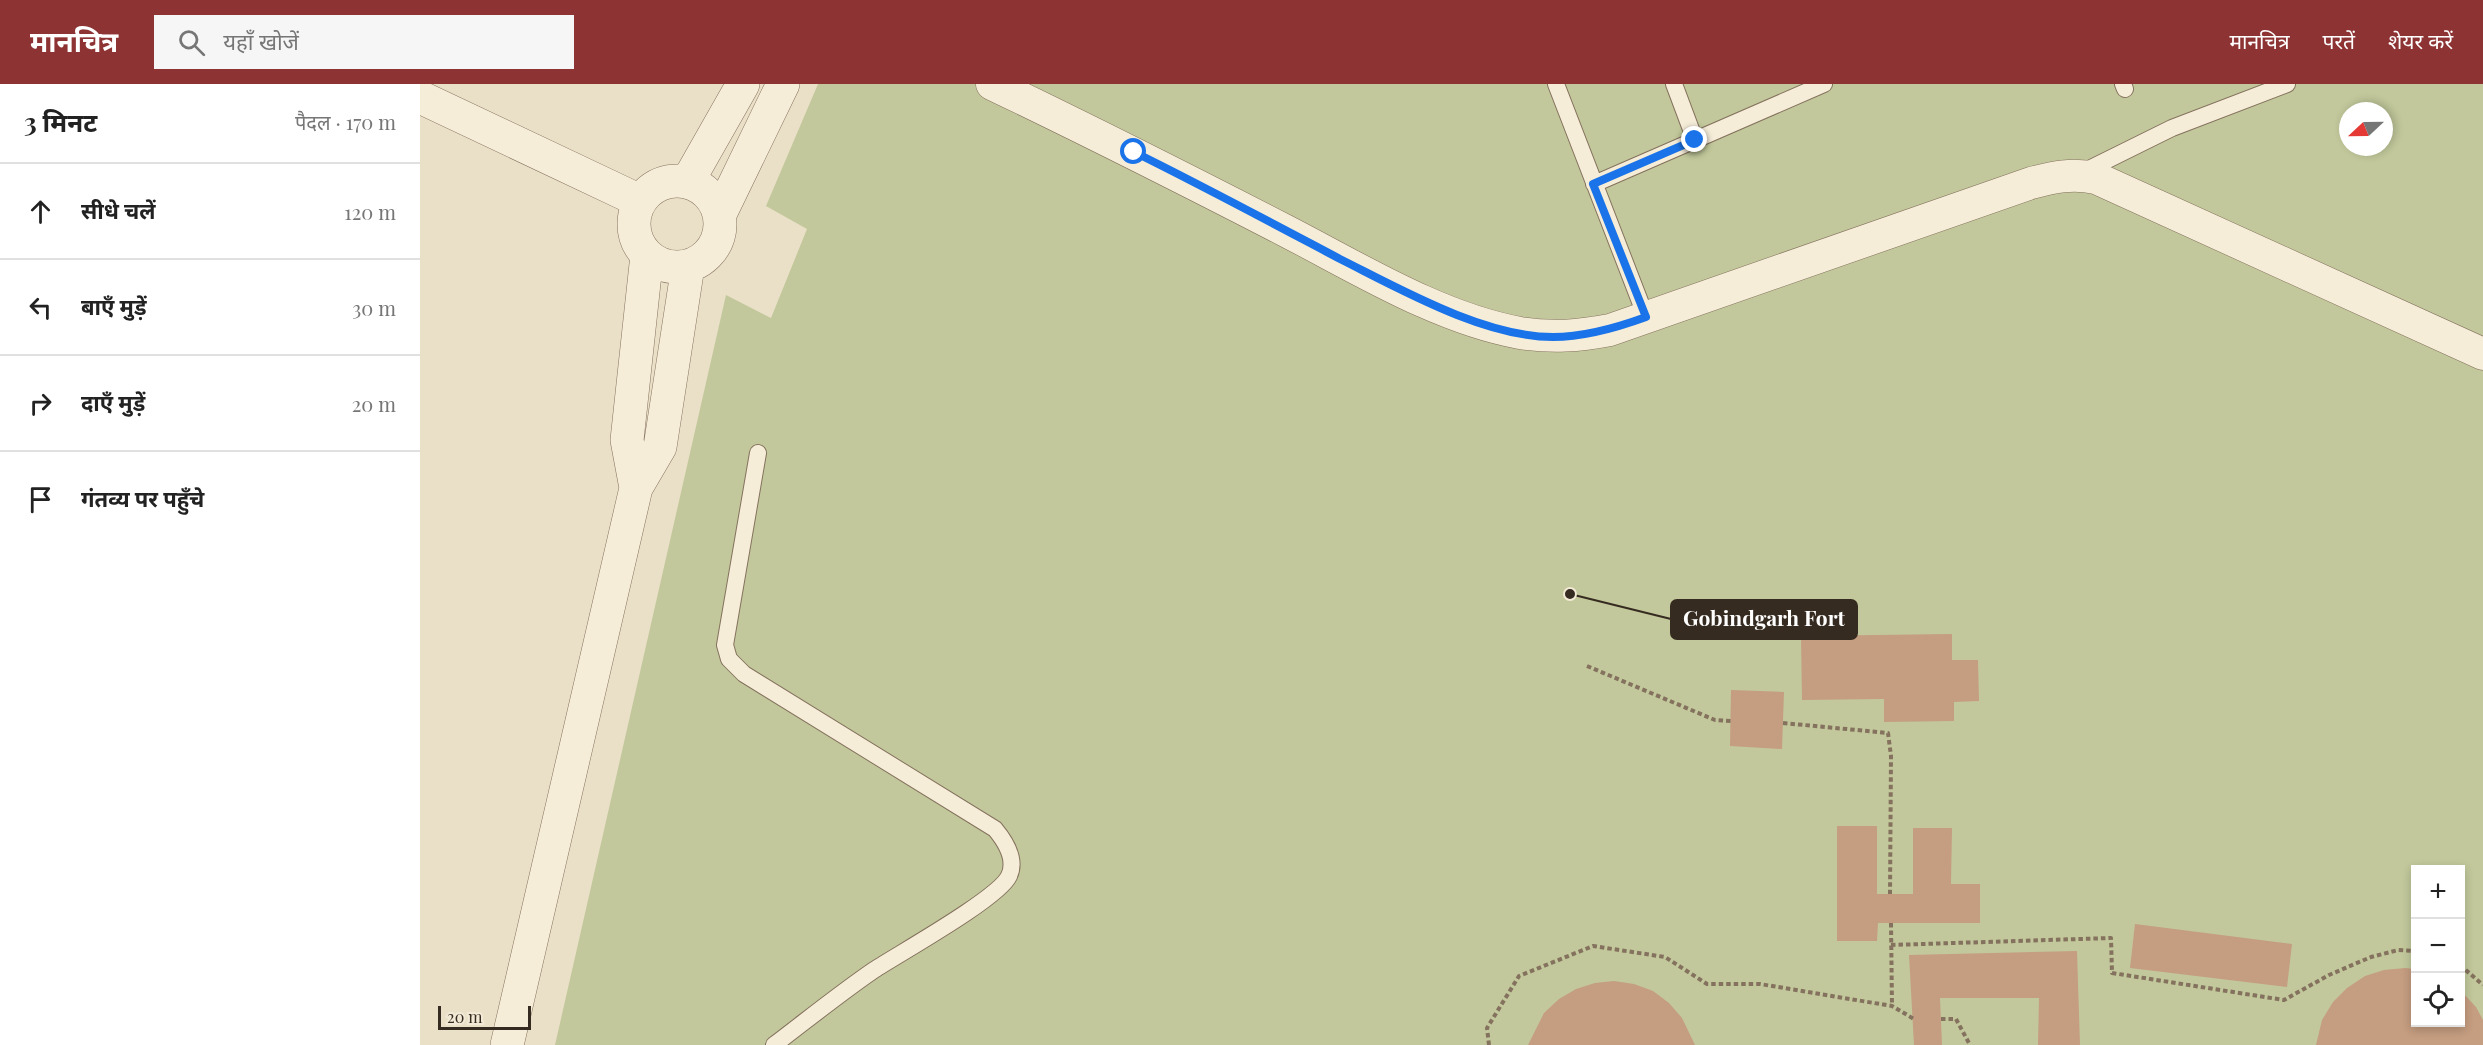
<!DOCTYPE html>
<html lang="hi">
<meta charset="utf-8">
<style>
:root{--surface:#fff;--page:#f6f6f6;--text:#222;--muted:#767676;--line:#e0e0e0;--accent:#8e3334}
body{margin:0;font-family:"Playfair Display","Noto Sans Devanagari",serif;background:var(--page);color:var(--text)}
.controls{position:absolute;right:18px;bottom:18px;display:grid;overflow:hidden;border-radius:0px;box-shadow:0 3px 9px #0003}
.controls button{width:54px;height:54px;display:grid;place-items:center;padding:0;border:0;border-bottom:2px solid var(--line);background:var(--surface);color:var(--text);font:30px sans-serif}
.compass{position:absolute;left:1919px;top:18px;width:54px;height:54px;border-radius:50%;background:var(--surface);box-shadow:0 3px 9px #0003;rotate:248deg}
.scale{position:absolute;left:18px;bottom:15px;width:93px;box-sizing:border-box;padding-left:6px;border:3px solid #362b20;border-top:0;font-size:16px;line-height:21px;white-space:nowrap;color:#362b20;-webkit-text-stroke:4px #f2ead6;paint-order:stroke}
.stop{position:absolute;width:18px;height:18px;margin:-14px;border:4px solid #1a73e8;border-radius:50%;background:#fff}
.stop.end{background:#1a73e8;border-color:#fff;box-shadow:0 2px 6px #0008}
.list{margin:0;padding:0;list-style:none}
h2{display:flex;justify-content:space-between;align-items:center;height:78px;margin:0;padding:0 24px;font-size:26px}
h2 small{font-size:20px;font-weight:400;color:var(--muted)}
.list li{display:grid;grid-template-columns:39px 1fr auto;gap:18px;align-items:center;box-sizing:border-box;height:96px;padding:0 24px;border-top:2px solid var(--line)}
.list b{display:block;font-size:22px;white-space:nowrap}
.list em{font-size:20px;font-style:normal;color:var(--muted)}
.icon{flex:none;width:33px;height:33px;fill:none;stroke:currentColor;stroke-width:2;stroke-linecap:round;stroke-linejoin:round}
.map{position:relative;flex:none;width:2063px;height:961px;overflow:hidden}
header{display:flex;align-items:center;gap:36px;box-sizing:border-box;height:84px;padding:0 30px;background:var(--accent);color:#fff}
header strong{font-size:28px}
nav{display:flex;gap:33px;margin-inline-start:auto;font-size:21px}
.search{width:420px;height:54px;background:var(--page);display:flex;align-items:center;gap:15px;box-sizing:border-box;padding:0 21px;border-radius:0px;color:var(--muted);font-size:22px}
main{display:flex}
aside{flex:1;background:var(--surface)}
.map>svg:first-child{display:block}
</style>
<header>
<strong>मानचित्र</strong>
<div class="search"><svg class="icon" aria-label="search" viewBox="0 0 24 24"><circle cx="10" cy="10" r="6"/><path d="M15 15l6 6"/></svg>यहाँ खोजें</div>
<nav><a>मानचित्र</a><a>परतें</a><a>शेयर करें</a></nav>
</header>
<main>
<aside>
<h2>3 मिनट<small>पैदल · 170 m</small></h2>
<ul class="list">
<li><svg class="icon" aria-label="ahead" viewBox="0 0 24 24"><path d="M12 20V5M6 11l6-6 6 6"/></svg><div><b>सीधे चलें</b></div><em>120 m</em></li>
<li><svg class="icon" aria-label="left" viewBox="0 0 24 24"><path d="M17 20v-9H6M10 6l-5 5 5 5"/></svg><div><b>बाएँ मुड़ें</b></div><em>30 m</em></li>
<li><svg class="icon" aria-label="right" viewBox="0 0 24 24"><path d="M7 20v-9h11M14 6l5 5-5 5"/></svg><div><b>दाएँ मुड़ें</b></div><em>20 m</em></li>
<li><svg class="icon" aria-label="arrive" viewBox="0 0 24 24"><path d="M6 21V4h12l-3 4 3 4H6"/></svg><div><b>गंतव्य पर पहुँचे</b></div></li>
</ul>
</aside>
<div class="map">
<svg width="2063" height="961" viewBox="0 0 2063 961">
<rect width="100%" height="100%" fill="#eae0c7"/>
<path fill="#c2c89b" fill-rule="evenodd" d="M398,0H2063V961H135L306,211L351,234L387,145L346,122ZM1928,27H1964V63H1928ZM1996,786H2040V938H1996Z"/>
<path fill="#c59d80" d="M1532,550V576H1558L1559,617L1534,618V637L1464,638V615L1382,616L1381,552Z
M1311,606L1364,608L1362,665L1310,662Z
M1417,742H1457V810H1493V744H1532L1531,800H1560V839H1458L1457,857H1417Z
M1715,840L1872,860L1867,903L1710,884Z
M1657,867L1660,961H1618L1619,914H1520L1522,961H1494L1489,871Z
M1985,884L1996,885V938H2040V906L2056,923L2063,936V961H1896L1902,936L1913,918L1927,904L1945,892L1964,886Z
M1194,897L1214,900L1233,907L1249,919L1262,934L1275,961H1108L1124,929L1139,915L1156,905L1175,899Z"/>
<g fill="none" stroke-linecap="round" stroke-linejoin="round">
<defs>
<path id="service" d="M1136,0L1226,233
M1254,0L1275,56
M1703,0L1705,5
M1661,89L1752,44L1867,0
M1174,100L1404,0
M338,369L305,561L309,575L324,590L575,745C585,757 597,775 589,792C579,814 480,869 454,886C419,910 387,936 354,961"/>
<path id="minor" d="M572,0C670,47 767,96 864,146C938,184 1018,234 1100,249C1132,254 1159,252 1190,246L1611,99C1634,93 1652,89 1676,94L2063,270"/>
<path id="tertiary" d="M0,13L220,117
M214 140a43 43 0 1 1 86 0a43 43 0 1 1-86 0Z
M268,97L323,0
M300,130L363,0
M216,404L207,356L227,171
M87,961L216,404L240,363L268,182"/>
</defs>
<use href="#service" stroke="#84725e" stroke-width="18"/>
<use href="#minor" stroke="#84725e" stroke-width="33"/>
<use href="#tertiary" stroke="#84725e" stroke-width="34"/>
<path stroke="#84725e" stroke-width="4" stroke-dasharray="4.5 3" stroke-linecap="butt" d="M1167,582L1295,636L1311,637
M1363,639L1468,649L1471,672L1470,810
M1471,839L1472,922
M1471,861L1691,854L1692,889L1864,916L1909,891L1951,873L1978,866L1996,867
M2040,881L2063,901
M1521,935H1536L1550,961
M1069,961L1067,944L1099,892L1173,862L1245,873L1287,900H1340L1472,922L1494,935"/>
<use href="#service" stroke="#f6edd9" stroke-width="16"/>
<use href="#minor" stroke="#f6edd9" stroke-width="32"/>
<use href="#tertiary" stroke="#f6edd9" stroke-width="33"/>
</g>
<g fill="none" stroke-linecap="round" stroke-linejoin="round">
<path stroke="#1a73e8" stroke-width="8" d="M714,68C783,102 852,139 920,175C980,205 1064,253 1133,253C1165,253 1196,244 1226,233L1173,100L1275,56"/>
</g>
<path fill="none" stroke="#362b20" stroke-width="2" d="M1150 510L1251 535"/>
<circle fill="#362b20" stroke="#f2ead6" stroke-width="2" cx="1150" cy="510" r="6"/>
<rect fill="#362b20" stroke="#362b20" stroke-width="2" x="1251" y="516" width="186" height="39" rx="6"/>
<g font-size="21" text-anchor="middle" font-weight="bold" fill="#fff">
<text x="1344" y="542">Gobindgarh Fort</text>
</g>
</svg>
<div class="controls">
<button>+</button>
<button>−</button>
<button><svg class="icon" aria-label="locate" viewBox="0 0 24 24"><circle cx="12" cy="12" r="6"/><path d="M12 2v4M12 18v4M2 12h4M18 12h4"/></svg></button>
</div>
<svg class="compass" viewBox="-18 -18 36 36"><path d="M0-13l5 13h-10z" fill="#e53935"/><path d="M0 13l5-13h-10z" fill="#767676"/></svg>
<div class="scale">20 m</div>
<div class="stop" style="left:714px;top:68px"></div>
<div class="stop end" style="left:1275px;top:56px"></div>
</div>
</main>
